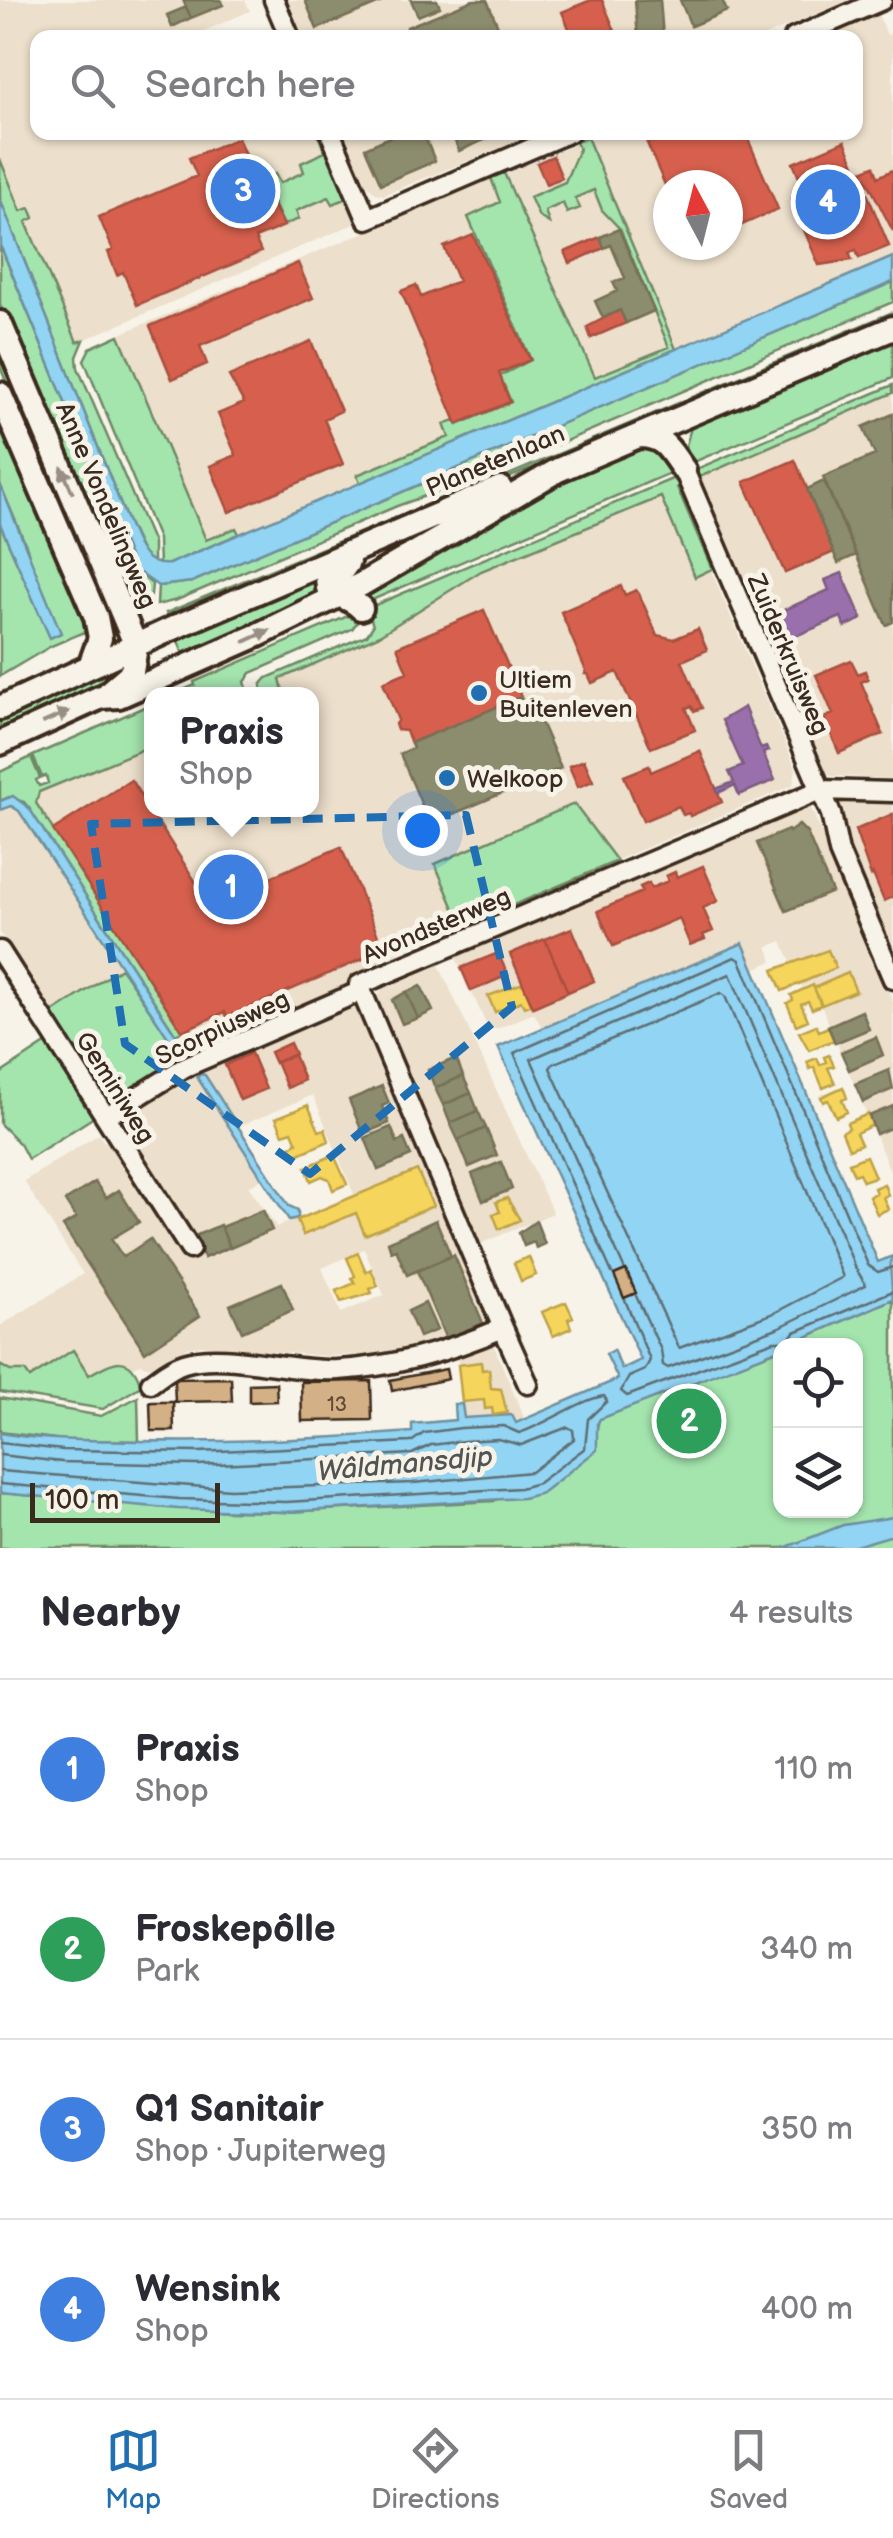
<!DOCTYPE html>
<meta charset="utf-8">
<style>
:root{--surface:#fff;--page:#f7f7f7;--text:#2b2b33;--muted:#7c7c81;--line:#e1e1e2;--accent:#1f6fb2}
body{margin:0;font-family:"Balsamiq Sans",sans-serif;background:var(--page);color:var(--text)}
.controls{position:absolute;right:30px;bottom:30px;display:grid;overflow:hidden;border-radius:20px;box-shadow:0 2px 8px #0004}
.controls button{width:90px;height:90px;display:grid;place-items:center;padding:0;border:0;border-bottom:2px solid var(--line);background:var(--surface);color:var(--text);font:50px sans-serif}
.compass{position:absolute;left:653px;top:170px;width:90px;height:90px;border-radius:50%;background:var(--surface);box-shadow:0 2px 8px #0004;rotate:353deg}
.scale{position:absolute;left:30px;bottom:25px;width:190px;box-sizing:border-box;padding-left:10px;border:5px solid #3b2a1e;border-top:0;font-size:28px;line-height:35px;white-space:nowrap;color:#3b2a1e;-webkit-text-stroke:8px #f7f3e8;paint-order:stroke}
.you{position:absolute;left:422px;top:830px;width:35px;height:35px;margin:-25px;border:8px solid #fff;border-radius:50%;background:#1a73e8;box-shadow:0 0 0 15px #1a73e833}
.badge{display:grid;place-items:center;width:65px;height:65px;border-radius:50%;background:var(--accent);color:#fff;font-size:32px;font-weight:700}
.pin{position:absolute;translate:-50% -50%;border:5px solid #fff;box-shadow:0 2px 10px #0006}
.popup{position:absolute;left:144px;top:687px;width:175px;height:130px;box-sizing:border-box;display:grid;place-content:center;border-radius:20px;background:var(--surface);filter:drop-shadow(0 2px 8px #0005);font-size:32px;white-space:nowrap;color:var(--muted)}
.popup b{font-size:38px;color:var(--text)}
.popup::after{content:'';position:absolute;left:50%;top:100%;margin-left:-20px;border:20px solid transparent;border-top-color:var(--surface)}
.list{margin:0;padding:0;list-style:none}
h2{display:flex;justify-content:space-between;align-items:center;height:130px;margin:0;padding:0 40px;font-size:42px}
h2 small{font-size:32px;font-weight:400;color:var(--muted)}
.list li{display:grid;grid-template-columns:65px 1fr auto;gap:30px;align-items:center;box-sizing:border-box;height:180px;padding:0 40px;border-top:2px solid var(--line)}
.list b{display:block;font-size:38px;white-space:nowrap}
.list p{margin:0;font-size:32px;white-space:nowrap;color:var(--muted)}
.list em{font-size:32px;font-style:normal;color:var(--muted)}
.icon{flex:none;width:55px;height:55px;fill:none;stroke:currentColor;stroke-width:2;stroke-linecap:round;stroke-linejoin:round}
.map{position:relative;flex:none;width:893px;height:1548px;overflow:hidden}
.search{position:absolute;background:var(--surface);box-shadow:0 2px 8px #0004;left:30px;right:30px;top:30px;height:110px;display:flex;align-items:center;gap:25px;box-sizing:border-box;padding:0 35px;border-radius:20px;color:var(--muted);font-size:38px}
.sheet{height:850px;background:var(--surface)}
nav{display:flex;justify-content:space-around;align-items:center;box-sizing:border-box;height:140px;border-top:2px solid var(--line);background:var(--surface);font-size:28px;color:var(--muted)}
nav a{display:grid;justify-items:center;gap:5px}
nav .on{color:var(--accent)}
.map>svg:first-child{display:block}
</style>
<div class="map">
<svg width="893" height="1548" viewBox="0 0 893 1548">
<rect width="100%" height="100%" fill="#f7f3e8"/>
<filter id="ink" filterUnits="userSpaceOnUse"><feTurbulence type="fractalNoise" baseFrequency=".01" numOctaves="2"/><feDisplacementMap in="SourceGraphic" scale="20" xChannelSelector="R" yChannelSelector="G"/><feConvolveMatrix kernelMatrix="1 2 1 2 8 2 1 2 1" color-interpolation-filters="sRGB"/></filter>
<g filter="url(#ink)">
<path fill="#ecdfcb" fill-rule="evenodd" d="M0,0H245L250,11L204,31L206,37L38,38V132L318,133L356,223L60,350L0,199Z
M288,0H849L760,38L304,37Z
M878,14L887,35L893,33V257L187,557L96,344L603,133L856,132V38L822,37ZM668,185H728V245H668Z
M344,133H537L383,195L376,193L367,185Z
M893,393V779L831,776L824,770L699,476Z
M675,486L796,769L793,785L392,956L386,966L350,982V985L198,1050L185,1030L176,1035L36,803L38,792L151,746V810H311V694H274L280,679L378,636L463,581L512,556Z
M845,797L893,798V962L845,849L836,808L839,800Z
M11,806L19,811L121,968L52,1013L0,932V810Z
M808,807L811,808L893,1002V1178L812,983L802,987L782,941L767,947L773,961L754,969L742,943L542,1028L534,1013L496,1029L487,1026L455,956Z
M438,963L553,1213L480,1244L379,1004L378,995L385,986Z
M354,1003L491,1325L464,1339L355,1364L352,1355L326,1356L200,1345L185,1348L187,1357L158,1369L140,1364L132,1368L113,1361L89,1375L30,1378L25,1371L14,1372L2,1367L0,1326L83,1274L24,1181L99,1134L104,1142L110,1139L186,1257L196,1251L125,1131L127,1118L198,1070ZM201,1074L205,1076L238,1127L313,1095L354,1194L277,1227L248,1186L263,1179L197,1078ZM364,1249L384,1295L341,1313L322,1268Z
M491,1339L525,1420L515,1423L511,1415L463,1418L457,1353Z"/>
<path fill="#a4e5ae" stroke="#708866" stroke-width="2.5" d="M317,133H323L350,197L333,204L329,197L296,211L299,219L284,225L266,187L270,176L275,174L280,183L304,172L301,163L325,152Z
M587,137L676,349L360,483L357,475L449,437L444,424L455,420L458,425L511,402L500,376L531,360L468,217L500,202L491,178L504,173L595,377L669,347L620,229L602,210L594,190L575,198L580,208L567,213L563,203L545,211L549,223L539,217L530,197L565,182L579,149L576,142Z
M0,159L21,211L30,208L34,218L26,222L77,342L84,340L77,357L78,368L153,543V563L143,555L128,523L0,199Z
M0,245L134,569L152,584L150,604L131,612L0,305Z
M893,282V302L490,473L397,506L177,600L157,605L158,586L192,582Z
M893,312V317L169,620L166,613L393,519L487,484Z
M893,332V378L689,464L685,449L692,424Z
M119,335L206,540L236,528L239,534L164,566L159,565L158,539L84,360L90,348Z
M0,342L117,618L110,621L0,367Z
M893,385V393L695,479L692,471Z
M0,415L89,630L51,646L0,676V524L50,637L27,548L0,484Z
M624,446L654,447L677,470L365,603L363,590Z
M679,476L683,485L677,487L712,569L695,577L661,497L481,571L378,636L280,679L284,694H262L261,685L267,678L367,635L373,626L368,608Z
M319,575L323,592L187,663L176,636Z
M355,613L358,621L352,629L251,673L245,682L249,694H182L181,691L195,685L194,682Z
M118,664L121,669L118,679L0,733V715Z
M151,704V746L39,792L36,803L182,1031L176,1035L29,808L24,802L9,797L0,801V772L31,757L40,778L36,780L39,786L48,783L46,776L42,777L33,756Z
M574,804L617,861L462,927L435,864Z
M121,968L173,1044L183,1042L197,1055L178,1064L166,1049L161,1052L171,1068L119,1100L104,1097L49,1015Z
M50,1041L95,1111L94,1117L28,1159L20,1144L0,1124V1074Z
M893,1299V1548H0V1493L229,1511L286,1512L494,1501L596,1433L599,1419L780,1349V1510H856V1346L788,1345Z
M73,1350L89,1375C113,1361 131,1351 141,1386L103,1409L0,1392V1365L10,1371H25L30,1378Z
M138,1397L139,1441L63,1440L0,1432V1398L101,1416Z"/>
<path fill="#92d4f3" stroke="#6f909e" stroke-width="2.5" d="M0,199L128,523C137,543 143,567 169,564L893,257V282L192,582L158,586L134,569L1,247Z
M0,484L61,633L50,638L0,524Z
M13,796L29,808L181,1043L173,1045L19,811L11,806L0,810V801Z
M743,943L878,1262L893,1256L890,1264L893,1299L788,1345L780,1346L777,1350L600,1419L597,1424V1450L542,1493L523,1498L286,1512L178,1509L0,1493V1433C45,1441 91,1440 137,1441C229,1443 321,1439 412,1432V1424L455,1420L454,1404H462L464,1418L512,1415L516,1423L618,1379L606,1354L613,1350L622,1369L641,1360L498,1047Z
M201,1074L205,1075L289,1206L298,1210V1218L289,1220L197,1077Z
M893,1517V1535L849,1548H784L843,1525Z"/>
<path fill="#f6d55c" stroke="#bea249" stroke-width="2.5" d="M828,950L836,968L782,991L773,970Z
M848,973L856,991L822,1005L814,988Z
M523,983L533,1007L531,1004L524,1007L521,1001L495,1012L488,996Z
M813,985L821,1005L812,1009L808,1001L801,1004L808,1020L796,1025L787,1003L793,1000L791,995Z
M816,1025L819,1031L828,1027L834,1040L809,1050L799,1032Z
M829,1055L834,1066L828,1068L835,1083L823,1088L814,1067L810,1069L807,1062L817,1058L820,1065L826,1062L824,1057Z
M843,1087L847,1098L842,1100L847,1112L836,1117L828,1100L823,1102L821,1097Z
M308,1105L319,1131L325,1129L329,1141L294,1156L290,1147L297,1143L292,1131L283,1134L276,1118Z
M868,1114L873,1125L856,1133L861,1144L849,1149L842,1132L849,1128L847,1123Z
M334,1155L347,1184L333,1190L329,1179L322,1176L311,1181L306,1167Z
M866,1156L875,1177L863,1181L859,1173L854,1175L849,1163Z
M417,1170L433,1206L365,1235L356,1213L303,1235L297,1220Z
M884,1184L888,1195L883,1197L888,1209L877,1214L869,1196L876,1193L874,1188Z
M507,1198L520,1220L499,1229L493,1214L500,1212L496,1202Z
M358,1253L366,1272L371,1269L378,1286L370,1289L372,1293L341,1302L336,1291L355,1283L352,1278L355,1276L347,1258Z
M529,1257L536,1275L521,1281L514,1263Z
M566,1302L573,1317L568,1319L571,1328L553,1336L542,1312Z
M481,1362L482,1370L489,1369L491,1388L501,1389L507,1413L493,1415L492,1408L485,1409L484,1400L462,1402L458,1365Z"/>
<path fill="#d6604d" stroke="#a8503f" stroke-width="2.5" d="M591,0H602L618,38H573L562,12Z
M670,132H745L778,209L728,231V185H668V192L647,143Z
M238,138L260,190L265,188L284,226L255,238L261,252L137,305L123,272L117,275L108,252L113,250L99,217L197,176L189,158Z
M845,141L889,246L859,258L856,250L849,253L852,260L819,265L791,199L805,192L793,163Z
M553,156L562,178L546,184L537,163Z
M874,166L878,177L893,170V231L862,171Z
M473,235L530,360L499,373L510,402L457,424L401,291L416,285L421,297L458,281L444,247Z
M600,237L604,248L570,263L565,252Z
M298,263L313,298L200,346L207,364L172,379L150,326Z
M620,310L626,323L591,338L587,327Z
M311,341L341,411L324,419L343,464L229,512L210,466L236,455L218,414L244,403L229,376Z
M795,460L834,552L785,573L744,482Z
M621,586L625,595L636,590L639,594L657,635L674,639L698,629L707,650L682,661L702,708L694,711L692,706L686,708L695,730L651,748L617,672L592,683L588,674H585L586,671L561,612Z
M484,610L521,697L411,743L406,731L397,730L395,724L398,720L383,682L407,672L397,647Z
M851,660L858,674L865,671L868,679L861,682L883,734L839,753L824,718L833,714L816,675Z
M700,751L722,802L690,816L689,813L683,815L679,806L643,821L624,776L649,766L651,772Z
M584,760L593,781L578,787L569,766Z
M131,780L209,903L219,900L215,889L243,876L247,887L341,847L384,950L227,1017L225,1012L182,1031L53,830Z
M893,814V897L884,901L873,874L871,876L855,830Z
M703,866L718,901L703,908L713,931L703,935L705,939L690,945L679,918L613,946L598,911L642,892L640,887L649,883L651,888L668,881L666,876L675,872L677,877Z
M572,928L594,981L568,992L545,939Z
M545,939L568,992L533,1007L510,954Z
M498,953L508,975L471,991L461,968Z
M290,1043L295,1054L275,1063L270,1052Z
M251,1053L266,1089L240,1100L225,1065Z
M294,1055L304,1080L287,1088L276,1062Z"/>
<path fill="#9970ab" stroke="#7d5b81" stroke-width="2.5" d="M842,573L862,619L845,627L841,617L791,638L782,618L784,610L829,590L825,580Z
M744,707L761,749L766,747L768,751L763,753L775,780L739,795L735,785L718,793L716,789L734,782L729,772L743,766L722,720Z"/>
<path fill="#8c8c6e" stroke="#746f56" stroke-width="2.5" d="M183,0H221L223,5L191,18Z
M305,0H378L380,3L317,29Z
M411,0H437L440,7L418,16Z
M473,0H487L500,31L483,38H411L407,27Z
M660,0L663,36L638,38L635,1Z
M680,0H722L727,11L691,26Z
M186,7L191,18L172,27L167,15Z
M401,132H423L435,161L381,184L365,148Z
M451,132H502L459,151Z
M619,229L654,311L626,323L620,310L603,318L595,301L617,291L613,282L625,278L611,245L604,248L600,237Z
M893,414V622L886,625L823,477L875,455L863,427Z
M824,481L856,555L838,563L807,489Z
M521,697L523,702L531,699L561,768L430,824L400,754L413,748L411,743Z
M799,825L807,833L832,892L786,911L757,843L788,830L789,832Z
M421,986L433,1011L418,1018L406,992Z
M406,992L418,1018L402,1024L392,1000Z
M862,1011L869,1029L835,1043L828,1026Z
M876,1037L883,1055L849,1070L841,1052Z
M456,1058L463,1076L435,1088L428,1070Z
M889,1070L893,1089L863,1102L855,1084Z
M463,1076L471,1093L443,1105L435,1088Z
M382,1086L389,1103L382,1106L389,1123L363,1134L349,1100Z
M471,1093L478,1111L450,1123L443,1105Z
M893,1106V1127L876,1134L869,1116Z
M478,1111L486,1128L458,1140L450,1123Z
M391,1127L397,1142L404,1139L411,1156L378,1170L365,1138Z
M486,1128L497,1155L469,1167L458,1140Z
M501,1162L512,1189L483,1201L472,1174Z
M95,1182L106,1198L119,1190L139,1222L111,1239L123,1257L150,1239L200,1316L145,1352L63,1226L76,1218L65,1201Z
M263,1210L272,1230L230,1248L221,1227Z
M436,1220L451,1256L407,1275L396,1249L391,1251L388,1242Z
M536,1221L545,1244L536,1248L534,1242L524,1246L519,1233Z
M220,1225L230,1247L204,1258L195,1236Z
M454,1255L483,1323L446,1339L417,1271Z
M282,1283L293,1310L242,1332L230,1305Z
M425,1303L437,1330L419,1337L408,1311Z"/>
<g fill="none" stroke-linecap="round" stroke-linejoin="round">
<path stroke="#5e6e73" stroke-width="2.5" d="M721,993L725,996L843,1277L774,1313L679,1348L550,1068L553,1064Z
M624,1268L531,1059L730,974L856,1269L866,1285L780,1327L668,1368L663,1365L661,1350L636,1296
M612,1273L514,1053L735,957L740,960L868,1265L878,1272L893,1267
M625,1300L650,1360L645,1370L629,1377L621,1391L627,1396L774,1341H786L795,1332L893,1291
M0,1443L63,1450L198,1452L411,1442L424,1433L461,1428L503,1426L519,1433C547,1424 579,1400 604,1396L607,1401L588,1419L585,1448L538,1483L520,1488L286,1502L179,1499L0,1484
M0,1455L62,1462L198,1465L412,1454L431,1445L464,1441L498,1439L521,1445L568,1427L573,1430L574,1439L531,1472L413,1483L230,1489L0,1471"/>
</g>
<path fill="#d4b086" stroke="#3b2a1e" stroke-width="2.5" d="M626,1270L636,1293L624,1298L614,1275Z
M446,1369L448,1379L392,1391L390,1380Z
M231,1378L232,1401L175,1402L174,1379Z
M371,1381L372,1420L302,1421L301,1382Z
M276,1383L277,1401L249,1402V1384Z
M150,1402H173L174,1431H151Z"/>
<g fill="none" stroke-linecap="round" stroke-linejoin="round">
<defs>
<path id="minor" d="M274,0L290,38
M794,38L882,0
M330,132L367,219L570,132
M684,470L831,814L839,852L893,979
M0,951L190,1249
M107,1116L185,1067L361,991
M503,1328L528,1384
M151,1383C161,1376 171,1367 184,1363C224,1350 293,1373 338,1370C395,1367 452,1350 503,1328L359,985L820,790L893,792"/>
<path id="major" d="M0,323L136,646L132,672L110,691
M0,394L96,617L100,638L90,666
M639,436C666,436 670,452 684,470
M348,562L343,569L327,577L328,588C336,597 351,597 361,608
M0,708L180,625L500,488
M0,743L101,697L119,696L258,635L362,584L558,470L893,328"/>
</defs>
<use href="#minor" stroke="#3b2a1e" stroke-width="25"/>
<use href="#major" stroke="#3b2a1e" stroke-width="30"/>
<use href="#minor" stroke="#f7f3e8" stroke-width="18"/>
<use href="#major" stroke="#f7f3e8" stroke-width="22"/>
</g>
<defs><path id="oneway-solid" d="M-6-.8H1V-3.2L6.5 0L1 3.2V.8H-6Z" transform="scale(2.5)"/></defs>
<g fill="#998e83">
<use href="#oneway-solid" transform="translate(67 480) rotate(-113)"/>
<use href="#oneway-solid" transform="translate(257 636) rotate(-25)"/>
<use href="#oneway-solid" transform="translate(56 717) rotate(-24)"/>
</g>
</g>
<path fill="none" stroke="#1f6fb2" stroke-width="8" stroke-dasharray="20 12" stroke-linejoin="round" d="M466,815L512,1007L310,1174L125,1044L91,824Z"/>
<g fill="#1f6fb2" stroke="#f7f3e8" stroke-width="4">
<circle cx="479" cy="693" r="10"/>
<circle cx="447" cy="778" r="10"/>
</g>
<g text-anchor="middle" stroke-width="10" stroke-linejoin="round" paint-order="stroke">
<g font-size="20" fill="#614c38">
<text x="337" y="1411">13</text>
</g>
<g font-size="25" fill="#3b2a1e" stroke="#f7f3e8">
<text transform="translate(495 460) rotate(-23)" y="9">Planetenlaan</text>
<text transform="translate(107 505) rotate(67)" y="9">Anne Vondelingweg</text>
<text transform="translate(789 654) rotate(67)" y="9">Zuiderkruisweg</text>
<text transform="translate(436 925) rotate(-23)" y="9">Avondsterweg</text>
<text transform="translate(222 1027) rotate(-25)" y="9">Scorpiusweg</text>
<text transform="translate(116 1087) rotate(58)" y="9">Geminiweg</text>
</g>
<g font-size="25" fill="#3b2a1e" stroke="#f7f3e8" text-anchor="start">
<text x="499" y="688">Ultiem<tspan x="499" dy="29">Buitenleven</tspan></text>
<text x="467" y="787">Welkoop</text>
</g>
<g font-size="28" font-style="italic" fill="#515453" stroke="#f7f3e8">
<text transform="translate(405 1463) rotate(-5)" y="10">Wâldmansdjip</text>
</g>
</g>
</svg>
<div class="controls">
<button><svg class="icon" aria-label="locate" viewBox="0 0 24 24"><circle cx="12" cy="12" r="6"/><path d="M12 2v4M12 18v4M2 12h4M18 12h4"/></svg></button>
<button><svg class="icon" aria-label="layers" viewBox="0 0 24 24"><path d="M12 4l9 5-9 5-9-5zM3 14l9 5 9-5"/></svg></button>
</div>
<svg class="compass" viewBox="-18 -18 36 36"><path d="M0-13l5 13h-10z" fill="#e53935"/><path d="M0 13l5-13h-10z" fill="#7c7c81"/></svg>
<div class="scale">100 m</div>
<div class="you"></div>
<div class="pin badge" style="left:231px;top:887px;background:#3f7fe0">1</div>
<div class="popup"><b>Praxis</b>Shop</div>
<div class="pin badge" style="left:689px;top:1421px;background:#2e9e5b">2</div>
<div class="pin badge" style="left:243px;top:191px;background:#3f7fe0">3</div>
<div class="pin badge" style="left:828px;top:202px;background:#3f7fe0">4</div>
<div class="search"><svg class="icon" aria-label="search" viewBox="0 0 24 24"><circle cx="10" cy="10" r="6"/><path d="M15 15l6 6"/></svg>Search here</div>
</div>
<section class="sheet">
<h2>Nearby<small>4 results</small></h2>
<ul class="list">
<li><span class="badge" style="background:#3f7fe0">1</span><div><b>Praxis</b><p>Shop</p></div><em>110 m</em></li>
<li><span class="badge" style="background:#2e9e5b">2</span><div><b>Froskepôlle</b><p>Park</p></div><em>340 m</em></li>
<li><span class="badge" style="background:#3f7fe0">3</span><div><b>Q1 Sanitair</b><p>Shop · Jupiterweg</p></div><em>350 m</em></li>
<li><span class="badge" style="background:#3f7fe0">4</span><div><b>Wensink</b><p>Shop</p></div><em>400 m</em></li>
</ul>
</section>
<nav>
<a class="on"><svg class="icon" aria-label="map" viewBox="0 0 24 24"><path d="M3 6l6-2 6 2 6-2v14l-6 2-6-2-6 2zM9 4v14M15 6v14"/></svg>Map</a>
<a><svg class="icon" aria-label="directions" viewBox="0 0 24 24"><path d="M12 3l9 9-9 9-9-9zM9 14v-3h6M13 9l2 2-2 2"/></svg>Directions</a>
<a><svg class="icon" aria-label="saved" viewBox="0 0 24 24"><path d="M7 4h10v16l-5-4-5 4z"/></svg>Saved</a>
</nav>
